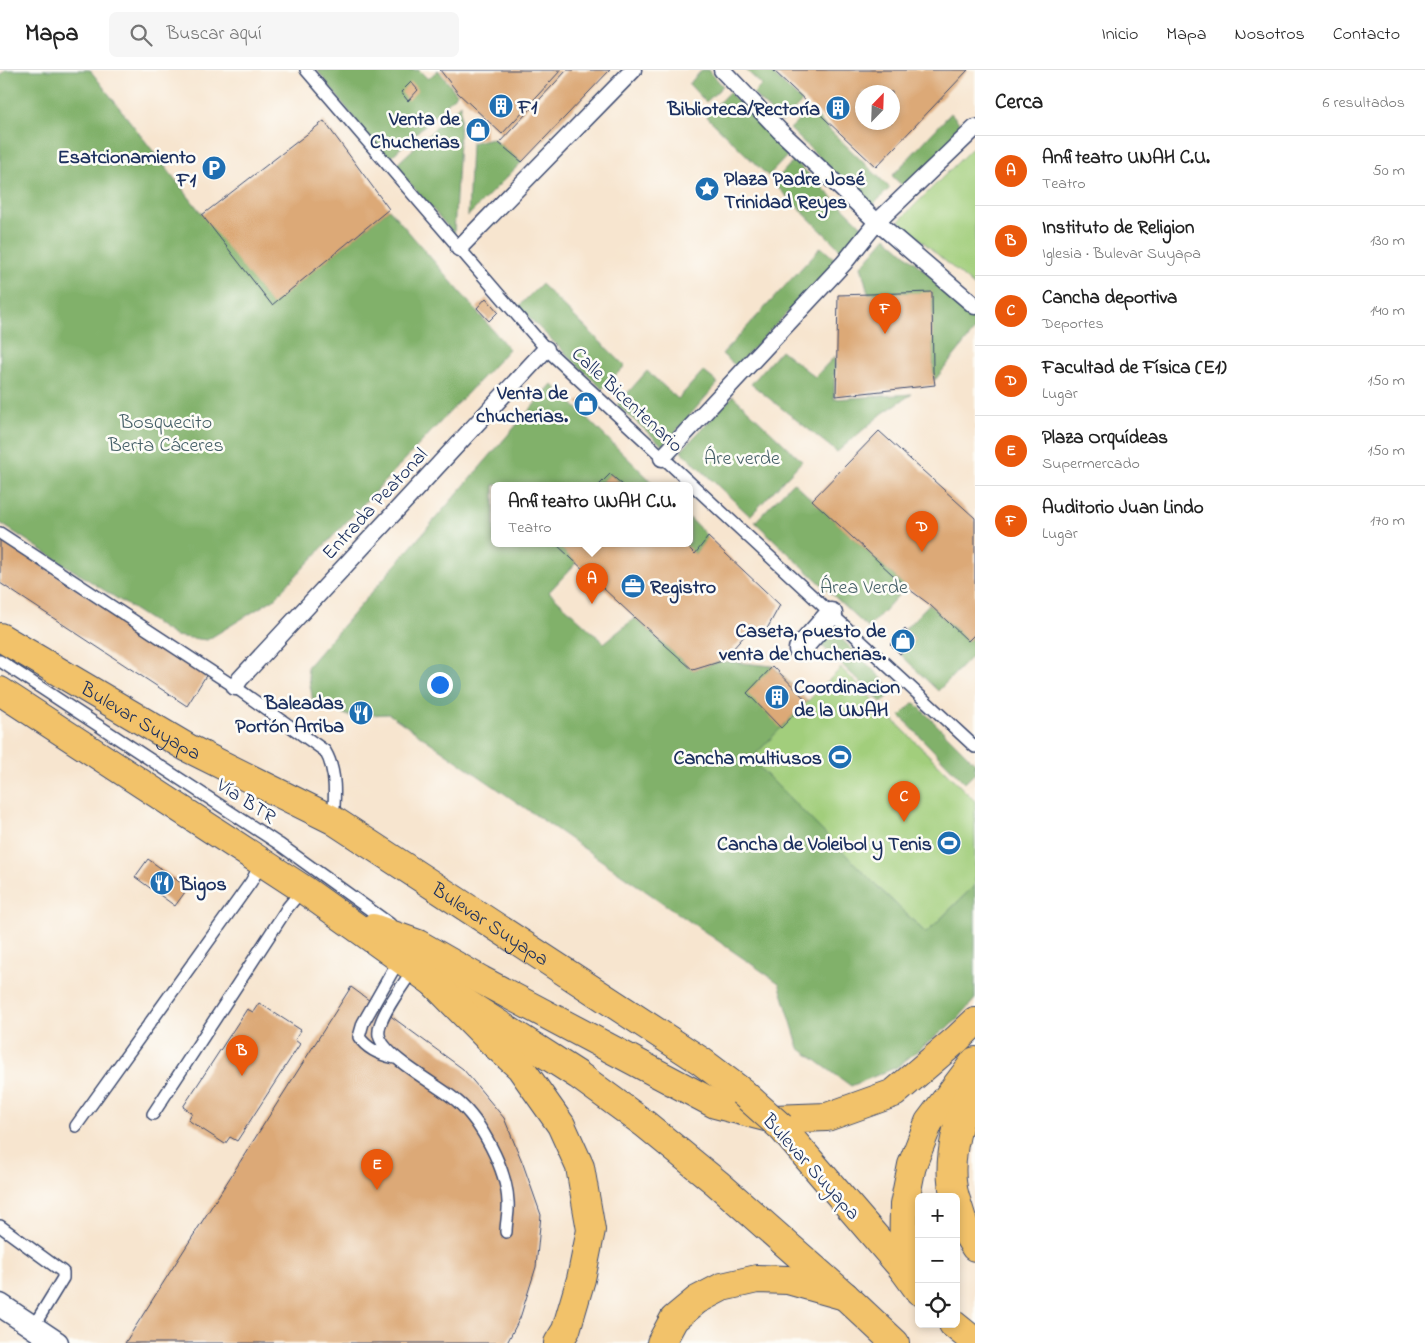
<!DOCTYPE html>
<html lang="es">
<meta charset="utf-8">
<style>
:root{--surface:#fff;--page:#f6f6f6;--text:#222;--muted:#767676;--line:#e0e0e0;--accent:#ea580c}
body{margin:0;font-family:"Indie Flower",sans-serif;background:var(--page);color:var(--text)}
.controls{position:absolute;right:15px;bottom:15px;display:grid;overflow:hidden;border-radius:8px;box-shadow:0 2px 8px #0003}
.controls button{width:45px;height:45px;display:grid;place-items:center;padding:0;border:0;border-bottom:1px solid var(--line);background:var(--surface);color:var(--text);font:25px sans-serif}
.compass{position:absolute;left:855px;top:15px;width:45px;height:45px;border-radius:50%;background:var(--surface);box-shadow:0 2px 8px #0003;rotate:23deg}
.you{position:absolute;left:439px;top:614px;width:18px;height:18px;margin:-12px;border:4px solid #fff;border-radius:50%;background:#1a73e8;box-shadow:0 0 0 8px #1a73e833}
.badge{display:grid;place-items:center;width:32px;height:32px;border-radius:50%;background:var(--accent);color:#fff;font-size:16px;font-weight:700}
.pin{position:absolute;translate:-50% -41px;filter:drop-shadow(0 1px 2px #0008)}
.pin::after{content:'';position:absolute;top:26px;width:18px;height:15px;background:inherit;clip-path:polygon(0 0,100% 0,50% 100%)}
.popup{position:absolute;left:491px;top:412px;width:202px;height:65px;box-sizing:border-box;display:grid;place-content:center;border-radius:8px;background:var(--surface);filter:drop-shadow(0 1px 4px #0005);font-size:16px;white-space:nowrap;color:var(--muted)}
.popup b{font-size:19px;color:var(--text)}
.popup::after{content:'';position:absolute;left:50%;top:100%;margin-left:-10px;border:10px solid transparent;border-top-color:var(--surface)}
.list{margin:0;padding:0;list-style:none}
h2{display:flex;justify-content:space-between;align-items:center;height:65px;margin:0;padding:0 20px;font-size:21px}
h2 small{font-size:16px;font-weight:400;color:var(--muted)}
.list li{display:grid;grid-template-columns:32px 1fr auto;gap:15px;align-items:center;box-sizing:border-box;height:70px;padding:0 20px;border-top:1px solid var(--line)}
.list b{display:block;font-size:19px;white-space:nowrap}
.list p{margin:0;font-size:16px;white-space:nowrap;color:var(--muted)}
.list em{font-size:16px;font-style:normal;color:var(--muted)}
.icon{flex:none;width:28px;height:28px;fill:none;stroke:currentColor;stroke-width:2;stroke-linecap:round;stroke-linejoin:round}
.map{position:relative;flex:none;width:975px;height:1273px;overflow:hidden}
header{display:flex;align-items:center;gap:30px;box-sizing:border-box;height:70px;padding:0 25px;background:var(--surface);border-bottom:1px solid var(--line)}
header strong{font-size:24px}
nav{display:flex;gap:28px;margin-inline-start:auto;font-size:18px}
.search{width:350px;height:45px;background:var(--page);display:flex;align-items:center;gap:12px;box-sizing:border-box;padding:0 18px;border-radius:8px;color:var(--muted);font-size:19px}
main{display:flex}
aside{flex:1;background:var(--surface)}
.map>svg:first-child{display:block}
</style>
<header>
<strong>Mapa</strong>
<div class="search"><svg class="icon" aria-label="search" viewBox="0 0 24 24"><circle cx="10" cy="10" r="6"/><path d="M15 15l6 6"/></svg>Buscar aquí</div>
<nav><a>Inicio</a><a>Mapa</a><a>Nosotros</a><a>Contacto</a></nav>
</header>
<main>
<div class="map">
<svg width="975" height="1273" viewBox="0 0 975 1273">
<rect width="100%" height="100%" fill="#fdfcf7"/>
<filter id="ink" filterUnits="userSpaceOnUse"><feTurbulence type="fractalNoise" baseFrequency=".02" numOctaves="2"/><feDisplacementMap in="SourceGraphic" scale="10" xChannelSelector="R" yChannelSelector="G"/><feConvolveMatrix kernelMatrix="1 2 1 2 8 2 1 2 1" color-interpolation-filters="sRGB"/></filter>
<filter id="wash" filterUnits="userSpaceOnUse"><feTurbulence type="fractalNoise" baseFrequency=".0096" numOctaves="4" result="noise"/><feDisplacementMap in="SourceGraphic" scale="20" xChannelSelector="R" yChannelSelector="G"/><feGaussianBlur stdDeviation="1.12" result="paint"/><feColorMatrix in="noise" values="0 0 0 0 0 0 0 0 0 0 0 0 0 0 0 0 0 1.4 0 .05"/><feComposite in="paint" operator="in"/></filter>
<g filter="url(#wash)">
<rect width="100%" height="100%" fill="#f7e5cf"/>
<path fill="#a2ce7b" stroke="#5e7e6c" d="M975,75V217L899,151Z
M841,598L975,731V815L926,863L879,818L750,689Z"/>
<path fill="#81b16b" stroke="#4e7064" d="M6,0H90L272,234L389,139L509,279L274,529L207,570L175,566L0,453V5Z
M317,0H419L428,9L438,0L457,24L387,91Z
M702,0H708L723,16L706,32L689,14Z
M746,0H769L802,32L782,52L753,24L762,15Z
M729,22L789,84L768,106L706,46Z
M461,34L454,164L395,96Z
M809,40L890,118L871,137L790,59Z
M951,43L965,59L905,118L892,106Z
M492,68L522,92L468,146L471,73Z
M794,90L864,158L842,181L773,113Z
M886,167L975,245V260L935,310L933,302L932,223H868L861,196Z
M821,177L837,191L736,296L722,284Z
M541,214L625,296L602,319L518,237Z
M781,280L815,307L835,286L834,329L912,324L883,343L837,382L751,314Z
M647,301L678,329L703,301L718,313L663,376L617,335Z
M552,314L655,415H623L610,404L599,415H494V473H555L576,493L549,522L604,573L635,548L693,600L722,591L773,596L807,631L751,689L879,818L926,863L975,815V929L957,950L897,997L851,1016L799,978L779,913L389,644L349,646L313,632L307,597Z
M733,326L802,391L750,446L681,381Z
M793,412L906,517L868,558L755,452Z
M690,448L708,467L695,484L684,473H690Z
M929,534L968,571L975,564V583L938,621L900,584L915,569L905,559Z
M829,557L894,620L882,633L816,570Z
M914,632L975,693V703L965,713L900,646Z"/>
<g id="blocks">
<path fill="#dca977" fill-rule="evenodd" d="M440,0H561L502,64L458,23Z
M567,0H610L522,92L499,73Z
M773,0H968L876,97ZM862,22H892V52H862Z
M411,12L418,20L408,31L401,22Z
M485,49L486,68L471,70L470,52Z
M324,51L389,139L272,235L202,145Z
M932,222L933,302L935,315L836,326L838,225Z
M486,228L498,242L489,251L477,238Z
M585,325L595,336L587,343L577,332Z
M879,361L975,448V564L968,571L929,534L906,517L812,430Z
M610,404L623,415H599Z
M708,467L780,535L762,568L747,563L722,591L693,600L635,548L555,473H684L695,484Z
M0,468L207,604L187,636L0,513Z
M905,559L915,569L900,584L890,574Z
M773,596L807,631L781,658L747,623Z
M148,789L188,818L175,836L135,807Z
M351,917L463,999L504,1048L523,1094L541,1145L536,1197L520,1248L507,1273H125Z
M259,933L301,960L295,970L300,974L237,1071L230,1067L225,1074L188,1050L192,1043L183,1037L247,939L253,942Z"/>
</g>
</g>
<g filter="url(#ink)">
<use href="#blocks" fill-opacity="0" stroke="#3c4a6f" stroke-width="1"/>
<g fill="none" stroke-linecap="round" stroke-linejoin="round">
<defs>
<path id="service" d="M306,0L546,279L975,677
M0,463L235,617L325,681C337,701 335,727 333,750
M0,591L279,774L390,854
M414,898C405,913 376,949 379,965C383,987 440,1016 457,1031C481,1051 507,1100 508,1132C509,1142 506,1152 506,1162
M395,988C381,985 367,979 359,967L363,953L400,888
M153,1044L288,837L303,819
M76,1056L251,812L262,792
M0,1156L63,1202V1208L33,1257"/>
<path id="pedestrian" d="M722,0L780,61L877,152L975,236
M459,178L633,0
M662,388L844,193L877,152L975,58
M235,617L240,609L546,279"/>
<path id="minor" d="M800,579L831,544
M0,1235L57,1273"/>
<g id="primary">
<path id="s1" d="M0,567L188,678L333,750L701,991L742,1022"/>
<path d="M0,621L303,819L433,912L578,1005L645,1054L717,1113L845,1226L895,1273"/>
<path d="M373,858L418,874L481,910L715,1034L773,1049L827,1047L894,1023L957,969L975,952"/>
<path d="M781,1057L903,1199L919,1221"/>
<path d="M903,1199L904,1135L912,1095L929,1052L975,991"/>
</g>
<path id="trunk" d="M433,912L492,972L520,997L561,1055L580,1097L591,1160L581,1209L566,1260L558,1273
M955,1127C944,1089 961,1042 975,1007
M956,1130L966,1162L975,1177
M953,1254L975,1272
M661,1273L674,1249L697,1230L722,1217L757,1209L788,1210L845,1226"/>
</defs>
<use href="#service" stroke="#3c4a6f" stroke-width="14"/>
<use href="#pedestrian" stroke="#3c4a6f" stroke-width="19"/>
<use href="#minor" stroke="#3c4a6f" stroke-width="25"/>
<use href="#primary" stroke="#3c4a6f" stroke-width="30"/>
<use href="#trunk" stroke="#3c4a6f" stroke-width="30"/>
<use href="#service" stroke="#fff" stroke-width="11"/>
<use href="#pedestrian" stroke="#fff" stroke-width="16"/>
<use href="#minor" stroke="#fff" stroke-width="22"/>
<use href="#primary" stroke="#f2c26a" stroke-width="28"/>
<use href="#trunk" stroke="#f2c26a" stroke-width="28"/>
<defs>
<path id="primary-bridge" d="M742,1022L781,1057"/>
</defs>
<use href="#primary-bridge" stroke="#3c4a6f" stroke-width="30" stroke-linecap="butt"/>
<use href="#primary-bridge" stroke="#f2c26a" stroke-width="28"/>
</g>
</g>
<defs>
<symbol id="building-disc" viewBox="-11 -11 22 22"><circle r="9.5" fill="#1f6fb2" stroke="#fdfcf7"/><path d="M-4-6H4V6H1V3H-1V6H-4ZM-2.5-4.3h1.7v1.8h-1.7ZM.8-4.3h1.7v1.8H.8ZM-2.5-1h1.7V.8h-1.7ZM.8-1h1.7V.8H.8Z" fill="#fff"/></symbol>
<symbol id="shop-disc" viewBox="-11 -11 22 22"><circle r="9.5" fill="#1f6fb2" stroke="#fdfcf7"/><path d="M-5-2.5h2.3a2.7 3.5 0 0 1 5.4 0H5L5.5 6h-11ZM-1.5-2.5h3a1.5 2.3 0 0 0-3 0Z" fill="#fff"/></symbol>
<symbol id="parking-disc" viewBox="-11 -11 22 22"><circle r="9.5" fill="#1f6fb2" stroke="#fdfcf7"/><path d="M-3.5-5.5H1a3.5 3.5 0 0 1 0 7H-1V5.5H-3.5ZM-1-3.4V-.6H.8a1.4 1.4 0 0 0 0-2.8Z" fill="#fff"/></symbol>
<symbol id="sight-disc" viewBox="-11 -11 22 22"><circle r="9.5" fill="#1f6fb2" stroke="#fdfcf7"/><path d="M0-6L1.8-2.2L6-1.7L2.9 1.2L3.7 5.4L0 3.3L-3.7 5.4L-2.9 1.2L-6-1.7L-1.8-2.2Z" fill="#fff"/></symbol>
<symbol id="office-disc" viewBox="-11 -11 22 22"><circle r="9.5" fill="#1f6fb2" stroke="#fdfcf7"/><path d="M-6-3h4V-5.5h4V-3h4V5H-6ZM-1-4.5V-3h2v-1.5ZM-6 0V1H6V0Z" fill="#fff"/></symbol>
<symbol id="restaurant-disc" viewBox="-11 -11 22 22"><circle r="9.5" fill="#1f6fb2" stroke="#fdfcf7"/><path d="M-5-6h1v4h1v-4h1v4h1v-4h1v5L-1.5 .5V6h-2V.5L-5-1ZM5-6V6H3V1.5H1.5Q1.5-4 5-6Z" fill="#fff"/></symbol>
<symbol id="stadium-disc" viewBox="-11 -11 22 22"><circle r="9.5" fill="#1f6fb2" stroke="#fdfcf7"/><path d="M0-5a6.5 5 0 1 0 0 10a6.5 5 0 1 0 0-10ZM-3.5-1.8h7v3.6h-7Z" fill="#fff"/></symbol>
</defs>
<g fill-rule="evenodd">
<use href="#building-disc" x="487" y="22" width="28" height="28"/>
<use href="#building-disc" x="824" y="24" width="28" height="28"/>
<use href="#shop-disc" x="464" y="46" width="28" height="28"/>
<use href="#parking-disc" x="200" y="84" width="28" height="28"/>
<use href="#sight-disc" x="693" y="105" width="28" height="28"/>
<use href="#shop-disc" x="572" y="320" width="28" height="28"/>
<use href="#office-disc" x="619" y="502" width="28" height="28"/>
<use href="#shop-disc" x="889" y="557" width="28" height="28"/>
<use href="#building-disc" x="763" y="613" width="28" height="28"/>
<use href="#restaurant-disc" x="347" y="629" width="28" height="28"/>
<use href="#stadium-disc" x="826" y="673" width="28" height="28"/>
<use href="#stadium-disc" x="935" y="759" width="28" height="28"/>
<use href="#restaurant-disc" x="148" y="799" width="28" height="28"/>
</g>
<g text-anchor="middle" stroke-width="5" stroke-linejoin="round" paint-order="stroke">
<g font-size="20" font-weight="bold" fill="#1b2f5e" stroke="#fdfcf7" text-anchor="end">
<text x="518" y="43" text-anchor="start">F1</text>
<text x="820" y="45">Biblioteca/Rectoría</text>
<text x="460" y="55">Venta de<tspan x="460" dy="23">Chucherias</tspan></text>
<text x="196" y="93">Esatcionamiento<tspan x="196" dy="23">F1</tspan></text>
<text x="724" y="115" text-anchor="start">Plaza Padre José<tspan x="724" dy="23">Trinidad Reyes</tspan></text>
<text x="568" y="329">Venta de<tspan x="568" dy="23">chucherias.</tspan></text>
<text x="650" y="523" text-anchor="start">Registro</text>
<text x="886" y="567">Caseta, puesto de<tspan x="886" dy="23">venta de chucherias.</tspan></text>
<text x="794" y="623" text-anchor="start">Coordinacion<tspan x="794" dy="23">de la UNAH</tspan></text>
<text x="344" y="639">Baleadas<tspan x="344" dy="23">Portón Arriba</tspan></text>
<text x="822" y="694">Cancha multiusos</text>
<text x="932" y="780">Cancha de Voleibol y Tenis</text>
<text x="180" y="820" text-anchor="start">Bigos</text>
</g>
<g font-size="20" fill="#1b2f5e" stroke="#fdfcf7">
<text transform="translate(628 329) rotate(43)" y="7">Calle Bicentenario</text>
<text transform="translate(374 433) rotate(-47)" y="7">Entrada Peatonal</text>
<text dy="7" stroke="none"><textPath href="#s1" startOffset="164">Bulevar Suyapa</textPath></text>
<text transform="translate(247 730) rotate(33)" y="7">Vía BTR</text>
<text dy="7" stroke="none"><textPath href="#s1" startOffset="569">Bulevar Suyapa</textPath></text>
<text transform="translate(812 1096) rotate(48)" y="7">Bulevar Suyapa</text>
</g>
<g font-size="20" fill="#445f67" stroke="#fdfcf7">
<text x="166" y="358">Bosquecito<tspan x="166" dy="23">Berta Cáceres</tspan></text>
<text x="742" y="394">Áre verde</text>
<text x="864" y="523">Área Verde</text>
</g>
</g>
</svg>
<div class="controls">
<button>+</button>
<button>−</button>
<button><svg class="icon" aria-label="locate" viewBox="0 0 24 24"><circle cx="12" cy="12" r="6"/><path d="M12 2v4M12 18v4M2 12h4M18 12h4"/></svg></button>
</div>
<svg class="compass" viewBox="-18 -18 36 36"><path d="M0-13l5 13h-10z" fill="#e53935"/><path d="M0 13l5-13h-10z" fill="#767676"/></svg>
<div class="you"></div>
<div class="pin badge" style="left:592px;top:534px">A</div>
<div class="popup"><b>Anfiteatro UNAH C.U.</b>Teatro</div>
<div class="pin badge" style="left:242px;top:1006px">B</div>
<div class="pin badge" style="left:904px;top:752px">C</div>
<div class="pin badge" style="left:922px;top:482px">D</div>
<div class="pin badge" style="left:377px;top:1120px">E</div>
<div class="pin badge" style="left:885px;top:264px">F</div>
</div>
<aside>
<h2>Cerca<small>6 resultados</small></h2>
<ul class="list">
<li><span class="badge">A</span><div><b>Anfiteatro UNAH C.U.</b><p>Teatro</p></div><em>50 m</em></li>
<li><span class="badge">B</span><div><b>Instituto de Religion</b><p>Iglesia · Bulevar Suyapa</p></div><em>130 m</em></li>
<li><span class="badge">C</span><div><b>Cancha deportiva</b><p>Deportes</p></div><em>140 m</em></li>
<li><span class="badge">D</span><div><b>Facultad de Física (E1)</b><p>Lugar</p></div><em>150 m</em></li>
<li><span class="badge">E</span><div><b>Plaza Orquídeas</b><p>Supermercado</p></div><em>150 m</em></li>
<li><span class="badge">F</span><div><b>Auditorio Juan Lindo</b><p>Lugar</p></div><em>170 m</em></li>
</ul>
</aside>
</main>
